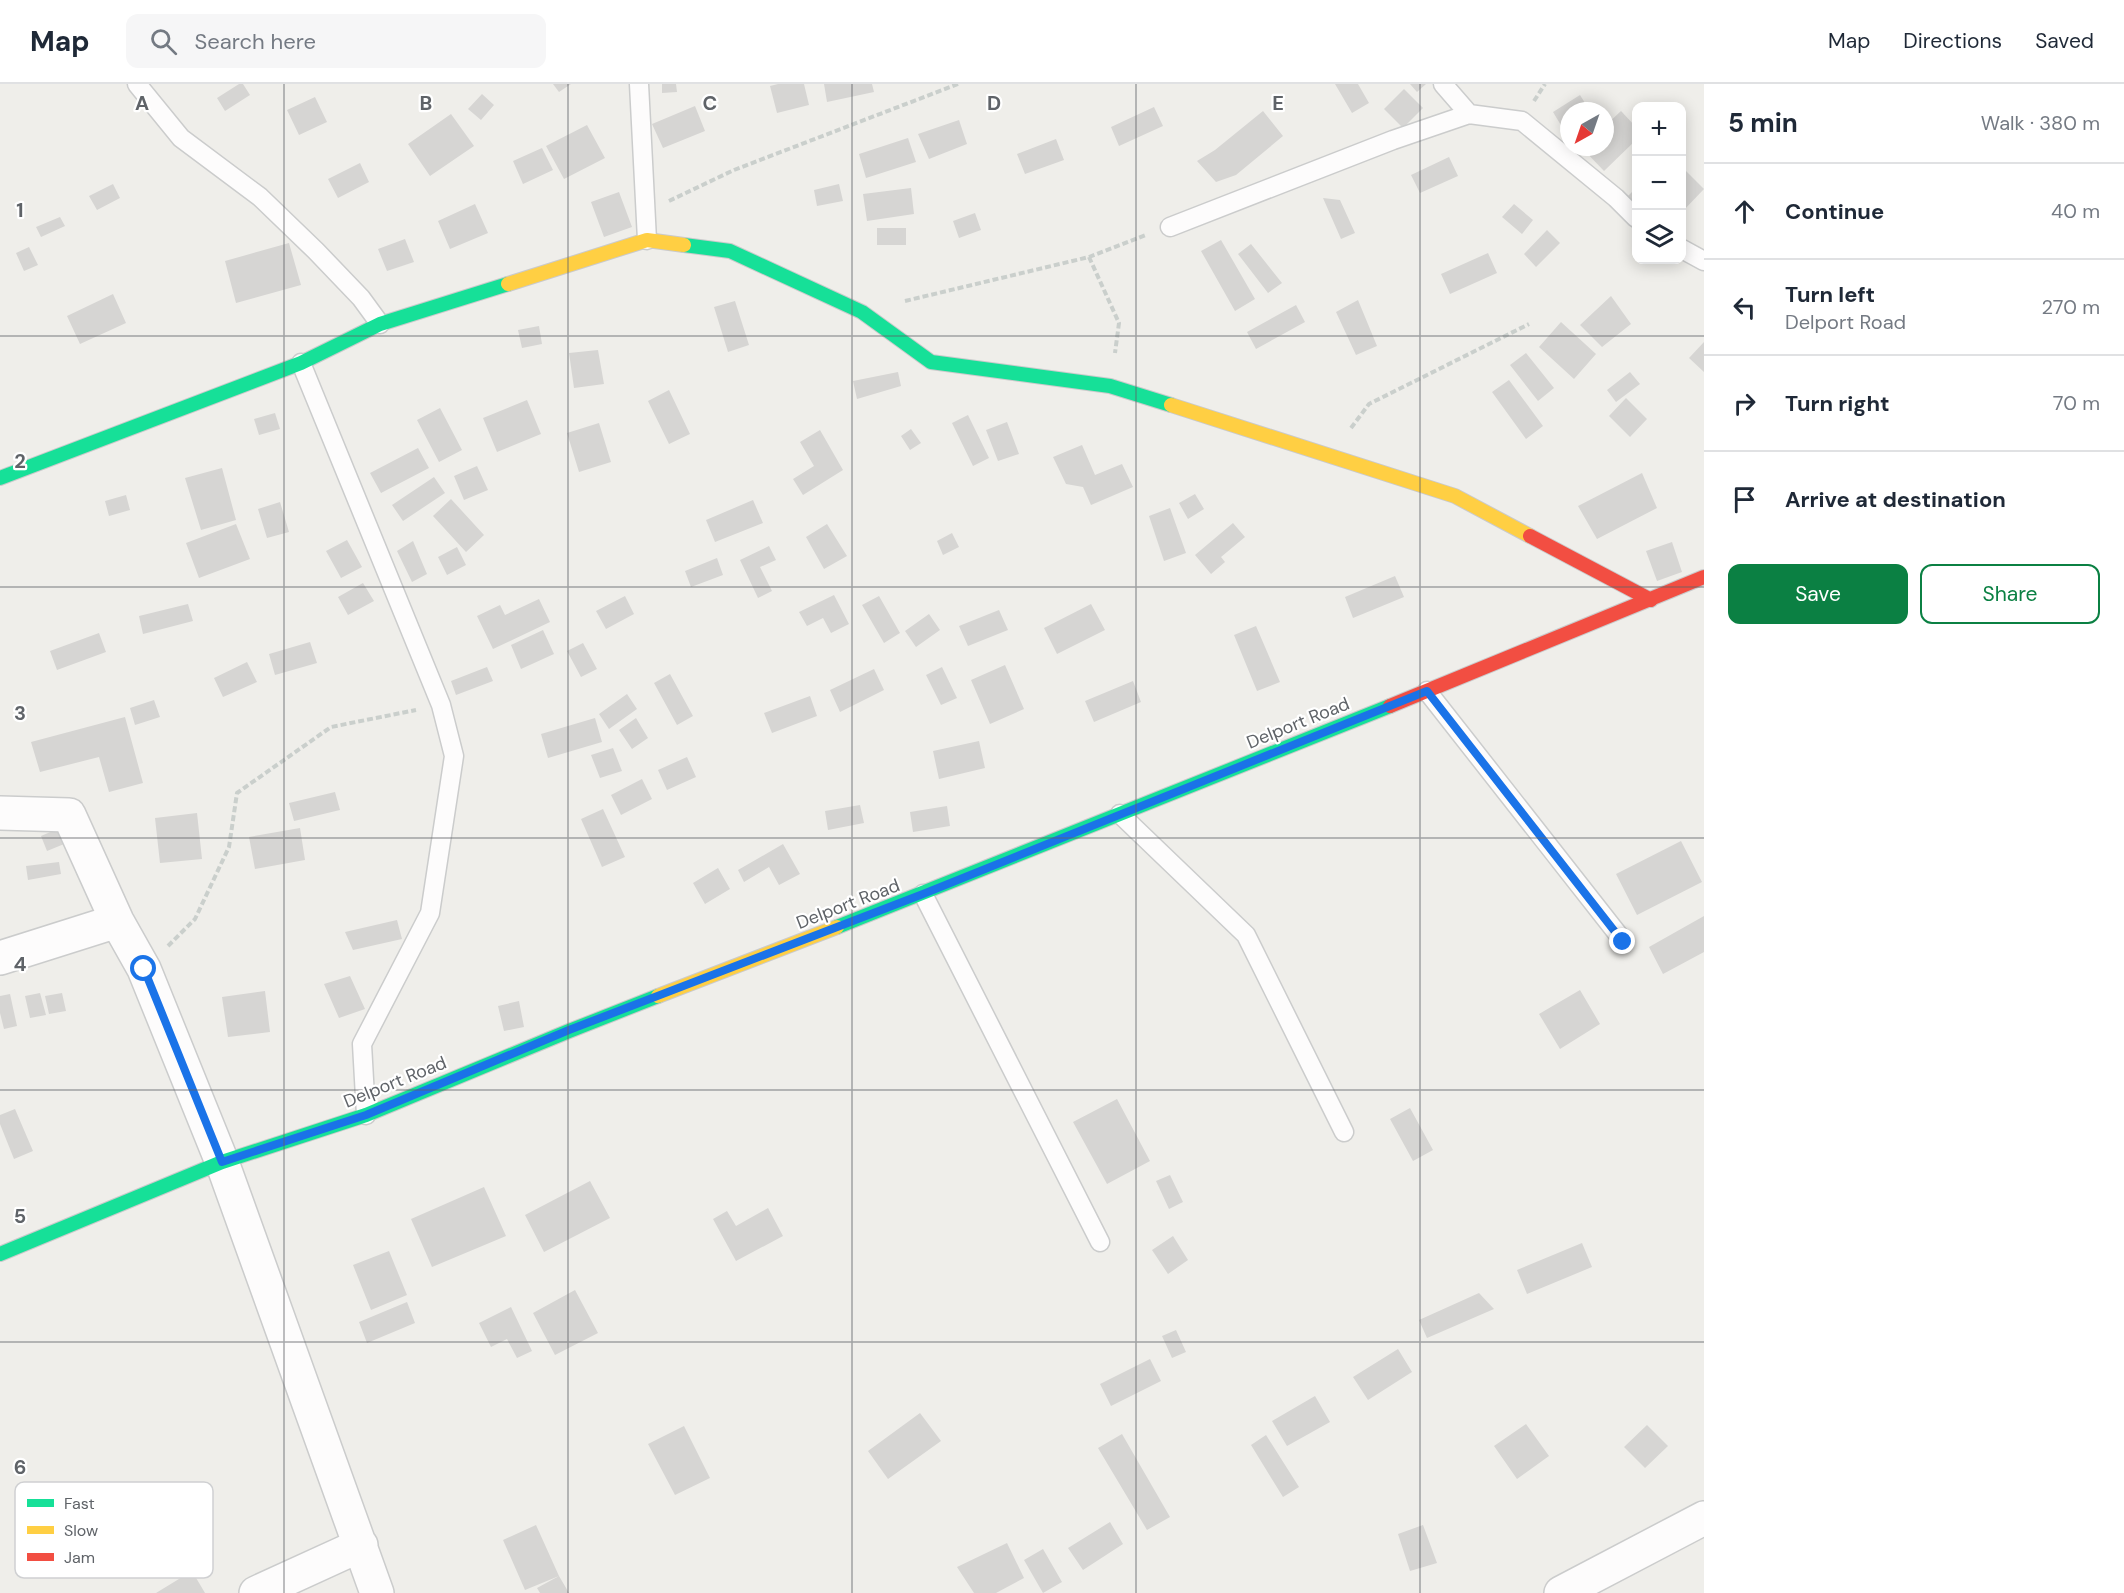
<!DOCTYPE html>
<meta charset="utf-8">
<style>
:root{--surface:#fff;--page:#f6f6f7;--text:#1f2937;--muted:#747a83;--line:#e0e1e3;--accent:#0b8043}
body{margin:0;font-family:"DM Sans",sans-serif;background:var(--page);color:var(--text)}
.controls{position:absolute;right:18px;top:18px;display:grid;overflow:hidden;border-radius:12px;box-shadow:0 3px 15px #0003}
.controls button{width:54px;height:54px;display:grid;place-items:center;padding:0;border:0;border-bottom:2px solid var(--line);background:var(--surface);color:var(--text);font:30px sans-serif}
.compass{position:absolute;left:1560px;top:18px;width:54px;height:54px;border-radius:50%;background:var(--surface);box-shadow:0 3px 15px #0003;rotate:220deg}
.stop{position:absolute;width:18px;height:18px;margin:-14px;border:4px solid #1a73e8;border-radius:50%;background:#fff}
.stop.end{background:#1a73e8;border-color:#fff;box-shadow:0 2px 6px #0008}
.list{margin:0;padding:0;list-style:none}
h2{display:flex;justify-content:space-between;align-items:center;height:78px;margin:0;padding:0 24px;font-size:26px}
h2 small{font-size:20px;font-weight:400;color:var(--muted)}
.list li{display:grid;grid-template-columns:39px 1fr auto;gap:18px;align-items:center;box-sizing:border-box;height:96px;padding:0 24px;border-top:2px solid var(--line)}
.list b{display:block;font-size:22px;white-space:nowrap}
.list p{margin:0;font-size:20px;white-space:nowrap;color:var(--muted)}
.list em{font-size:20px;font-style:normal;color:var(--muted)}
.actions{display:flex;gap:12px;padding:18px 24px}
.actions a{flex:1;padding:14px 0;border:2px solid var(--accent);border-radius:12px;text-align:center;font-size:21px;color:var(--accent)}
.actions .main{background:var(--accent);color:#fff}
.icon{flex:none;width:33px;height:33px;fill:none;stroke:currentColor;stroke-width:2;stroke-linecap:round;stroke-linejoin:round}
.map{position:relative;flex:none;width:1704px;height:1509px;overflow:hidden}
header{display:flex;align-items:center;gap:36px;box-sizing:border-box;height:84px;padding:0 30px;background:var(--surface);border-bottom:2px solid var(--line)}
header strong{font-size:28px}
nav{display:flex;gap:33px;margin-inline-start:auto;font-size:21px}
.search{width:420px;height:54px;background:var(--page);display:flex;align-items:center;gap:15px;box-sizing:border-box;padding:0 21px;border-radius:12px;color:var(--muted);font-size:22px}
main{display:flex}
aside{flex:1;background:var(--surface)}
.map>svg:first-child{display:block}
</style>
<header>
<strong>Map</strong>
<div class="search"><svg class="icon" aria-label="search" viewBox="0 0 24 24"><circle cx="10" cy="10" r="6"/><path d="M15 15l6 6"/></svg>Search here</div>
<nav><a>Map</a><a>Directions</a><a>Saved</a></nav>
</header>
<main>
<div class="map">
<svg width="1704" height="1509" viewBox="0 0 1704 1509">
<rect width="100%" height="100%" fill="#efeeea"/>
<path fill="#d6d5d3" d="M239,0H243L250,11L225,27L217,14Z
M553,0H571L559,8Z
M662,0H676L677,8L662,9Z
M778,0H804L809,21L777,29L770,2Z
M824,0H872L874,8L827,18Z
M1335,0H1358L1369,19L1352,29Z
M1410,0H1426L1417,8Z
M1404,5L1423,24L1403,44L1384,25Z
M482,10L494,21L481,36L468,25Z
M1580,11L1590,27H1569V45L1565,48L1553,28Z
M315,13L327,38L299,51L287,26Z
M695,22L705,47L663,64L652,40Z
M1154,23L1163,42L1119,62L1111,43Z
M1263,27L1283,52L1236,91L1216,98L1197,77L1215,66Z
M1621,27L1636,43V56L1604,87L1581,63H1605V42Z
M451,30L474,62L430,92L408,60Z
M959,36L967,60L929,75L918,50Z
M587,41L605,74L564,95L546,62Z
M908,54L916,78L866,94L859,70Z
M1056,55L1064,76L1025,90L1017,70Z
M542,64L553,86L523,100L513,77Z
M1449,73L1458,92L1420,109L1411,91Z
M360,79L369,98L338,114L328,95Z
M1682,83L1704,105L1682,128Z
M113,100L120,114L97,126L89,112Z
M839,100L843,117L817,122L814,106Z
M911,104L914,130L867,137L863,110Z
M1636,104V120L1628,112Z
M619,108L632,143L604,153L591,118Z
M1323,114L1340,116L1355,149L1341,155Z
M475,120L488,149L450,165L438,137Z
M1514,120L1533,136L1522,150L1502,133Z
M975,129L981,146L959,154L953,137Z
M60,133L65,142L41,153L36,143Z
M877,144H906V161H877Z
M1547,146L1560,159L1536,183L1524,170Z
M405,155L414,178L387,187L378,165Z
M1221,156L1255,215L1235,227L1201,167Z
M289,159L301,201L236,219L225,177Z
M1251,160L1282,199L1268,209L1238,170Z
M29,163L38,181L24,187L16,169Z
M1488,169L1497,189L1450,210L1441,190Z
M113,210L126,239L80,260L67,232Z
M1611,212L1631,240L1602,263L1580,241Z
M1358,216L1377,262L1356,271L1336,228Z
M735,217L749,261L728,268L714,223Z
M1296,221L1305,238L1256,265L1247,248Z
M1561,238L1596,270L1574,295L1539,263Z
M539,242L542,260L522,264L518,246Z
M1704,258V288L1689,274Z
M598,266L604,300L574,304L569,269Z
M1526,269L1554,304L1538,317L1510,281Z
M898,288L901,302L857,315L853,297Z
M1630,288L1640,300L1616,318L1607,306Z
M1509,296L1543,342L1526,355L1492,308Z
M669,306L690,350L669,360L648,317Z
M1626,314L1647,335L1630,353L1609,332Z
M527,316L541,350L497,368L483,334Z
M440,324L462,366L439,378L417,336Z
M275,329L280,345L259,351L254,335Z
M968,331L989,374L973,382L952,339Z
M1007,338L1019,370L998,377L986,346Z
M599,339L611,378L579,388L567,349Z
M911,345L921,359L910,366L901,352Z
M820,346L843,386L803,411L793,395L814,382L800,358Z
M1082,361L1095,391L1122,380L1133,403L1091,421L1083,403L1066,400L1053,373Z
M418,364L429,384L381,409L370,389Z
M477,382L488,406L464,416L454,392Z
M222,384L236,436L201,446L185,394Z
M1642,389L1657,424L1597,455L1578,422Z
M434,393L445,409L403,437L392,421Z
M1195,410L1204,425L1188,435L1179,419Z
M126,411L130,426L109,432L105,417Z
M451,415L484,451L466,468L433,432Z
M753,416L763,439L715,458L706,436Z
M280,418L289,448L267,454L258,425Z
M1170,424L1186,469L1164,477L1149,432Z
M1233,439L1245,453L1221,473L1225,478L1211,490L1195,471Z
M236,440L250,475L199,494L186,459Z
M827,440L847,472L824,485L806,453Z
M952,449L959,463L943,471L937,457Z
M347,456L362,483L341,494L326,467Z
M413,457L427,490L412,498L397,467Z
M1672,458L1682,488L1657,497L1646,467Z
M769,462L776,476L760,483L772,507L758,514L740,476Z
M457,463L466,481L447,491L438,473Z
M717,474L723,491L691,503L685,487Z
M1395,492L1404,513L1353,534L1345,513Z
M363,499L374,517L348,531L338,513Z
M834,511L849,540L831,549L823,534L807,542L799,528Z
M625,512L634,530L606,545L596,527Z
M879,512L900,549L884,559L862,521Z
M539,515L550,538L493,565L477,532L500,521L505,531Z
M188,520L193,537L143,550L139,532Z
M1091,520L1105,546L1057,570L1044,544Z
M999,526L1008,546L968,562L959,542Z
M929,530L940,546L916,563L905,547Z
M1256,542L1280,598L1257,607L1234,551Z
M543,546L554,570L521,585L511,561Z
M99,549L106,568L57,586L50,567Z
M310,558L317,579L275,591L269,570Z
M583,559L597,585L581,593L567,567Z
M247,578L257,598L223,613L214,594Z
M1005,581L1024,625L990,640L971,596Z
M487,583L493,597L456,611L451,597Z
M942,583L957,614L941,621L926,591Z
M874,585L884,606L840,628L830,606Z
M670,590L693,632L677,641L654,599Z
M1133,597L1141,618L1094,638L1085,617Z
M627,610L637,625L609,645L599,630Z
M810,612L817,632L772,649L764,629Z
M154,616L160,633L135,641L130,624Z
M125,633L143,699L109,708L99,673L40,688L31,658Z
M595,634L602,658L548,674L541,650Z
M636,634L648,654L632,665L619,646Z
M979,657L985,684L939,695L933,667Z
M613,664L622,687L600,694L591,671Z
M687,673L696,693L667,706L658,686Z
M642,695L652,715L621,731L611,711Z
M335,708L340,726L294,737L289,719Z
M860,721L864,739L828,746L825,727Z
M947,722L950,742L913,748L910,728Z
M603,725L625,773L602,783L581,735Z
M197,729L202,775L160,779L155,734Z
M62,743L69,758L47,767L41,752Z
M300,744L305,776L255,785L249,753Z
M1681,757L1702,798L1637,831L1616,790Z
M783,760L800,790L779,801L769,783L744,798L738,786Z
M59,778L61,790L28,796L26,782Z
M718,784L730,805L705,820L693,799Z
M1704,832V868L1663,890L1649,863Z
M397,836L402,855L353,866L345,848Z
M350,892L365,925L339,934L324,900Z
M1580,906L1600,940L1560,965L1539,930Z
M265,907L270,948L228,953L222,913Z
M40,909L46,931L30,934L25,912Z
M62,909L66,927L49,930L45,912Z
M10,910L17,942L4,945L0,929V912Z
M519,917L524,943L504,947L498,922Z
M1117,1015L1150,1077L1107,1100L1073,1038Z
M1410,1024L1433,1066L1413,1077L1390,1035Z
M15,1025L33,1067L14,1075L0,1040V1031Z
M1170,1091L1183,1118L1169,1125L1156,1097Z
M590,1097L610,1134L544,1168L525,1131Z
M484,1103L506,1152L432,1183L411,1135Z
M768,1124L783,1152L736,1177L713,1135L727,1127L736,1142Z
M1173,1152L1188,1176L1168,1190L1152,1166Z
M1582,1159L1592,1183L1527,1210L1517,1186Z
M389,1167L407,1211L371,1226L353,1181Z
M575,1206L598,1249L555,1271L533,1229Z
M1479,1209L1494,1225L1427,1254L1419,1236Z
M407,1218L415,1239L367,1259L359,1238Z
M511,1223L532,1267L517,1274L507,1255L491,1263L479,1239Z
M1176,1246L1186,1268L1172,1274L1162,1252Z
M1398,1265L1412,1288L1368,1316L1353,1293Z
M1150,1275L1161,1297L1111,1322L1100,1300Z
M1315,1312L1330,1338L1287,1362L1272,1337Z
M920,1329L941,1357L888,1395L868,1367Z
M1526,1340L1549,1372L1517,1395L1494,1362Z
M1647,1341L1668,1362L1645,1384L1624,1363Z
M684,1342L710,1394L675,1411L648,1360Z
M1122,1350L1170,1433L1147,1446L1098,1364Z
M1266,1351L1299,1403L1283,1413L1251,1361Z
M1110,1438L1123,1460L1083,1486L1068,1464Z
M536,1441L559,1492L569,1509H540L537,1504L559,1492L525,1506L503,1456Z
M1423,1441L1437,1479L1410,1487L1398,1450Z
M1007,1459L1024,1494L996,1509H974L957,1483Z
M1043,1465L1062,1498L1043,1509L1024,1476Z
M192,1487L205,1509H156Z"/>
<g fill="none" stroke-linecap="round" stroke-linejoin="round">
<defs>
<path id="lane" d="M137,0L181,54L260,113L316,167L361,214L380,240
M639,0L647,156
M1443,0L1469,30L1522,37L1616,114L1636,134
M1170,143L1393,56L1469,30
M1682,165L1704,177
M301,279L441,621L454,672L430,829L362,960L366,1031
M1427,607L1624,858
M1120,730L1246,851L1344,1048
M923,810L1100,1158"/>
<path id="street" d="M0,729L69,731L117,837L144,885L222,1078L377,1509
M0,874L117,837
M256,1509L361,1461
M1561,1509L1704,1434"/>
<path id="fast" d="M684,161L730,167L862,228L931,278L1110,302L1171,321
M0,394L301,279L380,240L508,200
M837,843L1390,622
M0,1170L222,1078L366,1031L569,947L658,912"/>
<path id="slow" d="M508,200L647,156L684,161
M1171,321L1455,412L1530,452
M658,912L837,843"/>
<path id="jam" d="M1530,452L1651,516
M1390,622L1704,493"/>
</defs>
<use href="#lane" stroke="#cbcccc" stroke-width="21"/>
<use href="#street" stroke="#cbcccc" stroke-width="36"/>
<use href="#fast" stroke="#cacacb" stroke-width="16"/>
<use href="#slow" stroke="#cacacb" stroke-width="16"/>
<use href="#jam" stroke="#cacacb" stroke-width="16"/>
<path stroke="#cacfcc" stroke-width="4" stroke-dasharray="6 3" stroke-linecap="butt" d="M1534,17L1545,0
M669,117L734,86L958,0
M1089,173L1119,239L1115,269
M905,217L1089,173L1146,151
M1351,344L1369,320L1529,240
M168,862L195,835L229,763L237,709L331,643L416,626"/>
<use href="#lane" stroke="#fdfcfc" stroke-width="18"/>
<use href="#street" stroke="#fdfcfc" stroke-width="33"/>
<use href="#fast" stroke="#16e098" stroke-width="14"/>
<use href="#slow" stroke="#ffcf43" stroke-width="14"/>
<use href="#jam" stroke="#f24e42" stroke-width="14"/>
</g>
<g fill="none" stroke-linecap="round" stroke-linejoin="round">
<path stroke="#1a73e8" stroke-width="8" d="M144,885L222,1078L366,1031L569,946L923,810L1427,607L1623,858"/>
</g>
<path fill="none" stroke="#5f6368" stroke-width="1.5" stroke-opacity="0.55" d="M284,0V1509M568,0V1509M852,0V1509M1136,0V1509M1420,0V1509M0,252H1704M0,503H1704M0,754H1704M0,1006H1704M0,1258H1704"/>
<g text-anchor="middle" stroke-width="4.5" stroke-linejoin="round" paint-order="stroke">
<g font-size="18" fill="#5f6368" stroke="#fff">
<text transform="translate(1298 639) rotate(-22)" y="6">Delport Road</text>
<text transform="translate(848 820) rotate(-21)" y="6">Delport Road</text>
<text transform="translate(395 998) rotate(-22)" y="6">Delport Road</text>
</g>
</g>
<rect x="15" y="1398" width="198" height="96" rx="9" fill="#fff" stroke="#cfd0d2" stroke-width="1.5"/>
<rect x="27" y="1415" width="27" height="8" fill="#16e098"/>
<rect x="27" y="1442" width="27" height="8" fill="#ffcf43"/>
<rect x="27" y="1469" width="27" height="8" fill="#f24e42"/>
<g font-size="16" fill="#5f6368">
<text x="64" y="1425">Fast</text>
<text x="64" y="1452">Slow</text>
<text x="64" y="1479">Jam</text>
</g>
<g font-size="20" text-anchor="middle" font-weight="bold" fill="#5f6368" stroke="#fff" stroke-width="4.5" stroke-linejoin="round" paint-order="stroke">
<text x="142" y="26">A</text>
<text x="426" y="26">B</text>
<text x="710" y="26">C</text>
<text x="994" y="26">D</text>
<text x="1278" y="26">E</text>
<text x="20" y="133">1</text>
<text x="20" y="384">2</text>
<text x="20" y="636">3</text>
<text x="20" y="887">4</text>
<text x="20" y="1139">5</text>
<text x="20" y="1390">6</text>
</g>
</svg>
<div class="controls">
<button>+</button>
<button>−</button>
<button><svg class="icon" aria-label="layers" viewBox="0 0 24 24"><path d="M12 4l9 5-9 5-9-5zM3 14l9 5 9-5"/></svg></button>
</div>
<svg class="compass" viewBox="-18 -18 36 36"><path d="M0-13l5 13h-10z" fill="#e53935"/><path d="M0 13l5-13h-10z" fill="#747a83"/></svg>
<div class="stop" style="left:144px;top:885px"></div>
<div class="stop end" style="left:1623px;top:858px"></div>
</div>
<aside>
<h2>5 min<small>Walk · 380 m</small></h2>
<ul class="list">
<li><svg class="icon" aria-label="ahead" viewBox="0 0 24 24"><path d="M12 20V5M6 11l6-6 6 6"/></svg><div><b>Continue</b></div><em>40 m</em></li>
<li><svg class="icon" aria-label="left" viewBox="0 0 24 24"><path d="M17 20v-9H6M10 6l-5 5 5 5"/></svg><div><b>Turn left</b><p>Delport Road</p></div><em>270 m</em></li>
<li><svg class="icon" aria-label="right" viewBox="0 0 24 24"><path d="M7 20v-9h11M14 6l5 5-5 5"/></svg><div><b>Turn right</b></div><em>70 m</em></li>
<li><svg class="icon" aria-label="arrive" viewBox="0 0 24 24"><path d="M6 21V4h12l-3 4 3 4H6"/></svg><div><b>Arrive at destination</b></div></li>
</ul>
<div class="actions"><a class="main">Save</a><a>Share</a></div>
</aside>
</main>
